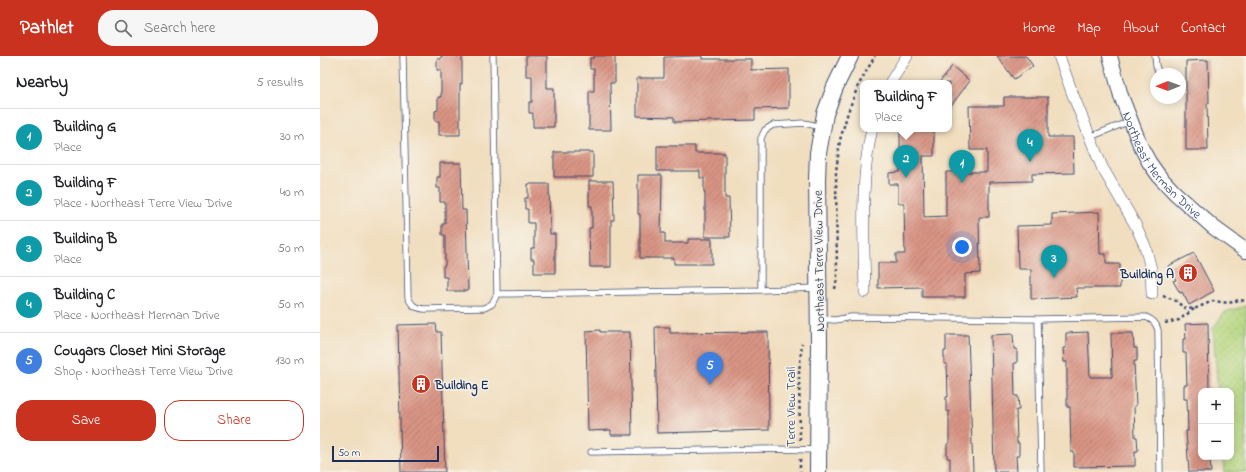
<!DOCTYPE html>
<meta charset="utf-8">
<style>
:root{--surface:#fff;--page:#f6f6f6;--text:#202124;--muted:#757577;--line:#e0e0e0;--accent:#c8321e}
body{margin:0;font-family:"Indie Flower",sans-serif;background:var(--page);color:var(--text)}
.controls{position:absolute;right:12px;bottom:12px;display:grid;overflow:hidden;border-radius:8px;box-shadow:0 2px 10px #0003}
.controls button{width:36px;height:36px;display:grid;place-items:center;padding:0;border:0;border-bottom:1px solid var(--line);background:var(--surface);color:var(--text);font:20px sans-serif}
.compass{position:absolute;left:830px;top:12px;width:36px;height:36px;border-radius:50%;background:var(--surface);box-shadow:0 2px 10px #0003;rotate:269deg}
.scale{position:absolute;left:12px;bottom:10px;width:107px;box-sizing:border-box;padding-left:4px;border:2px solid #1b2f5e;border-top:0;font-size:11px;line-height:14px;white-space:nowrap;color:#1b2f5e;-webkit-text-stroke:3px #f7f3e8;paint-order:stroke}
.you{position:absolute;left:642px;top:191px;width:14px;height:14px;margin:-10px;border:3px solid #fff;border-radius:50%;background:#1a73e8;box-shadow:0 0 0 6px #1a73e833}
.badge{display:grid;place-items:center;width:26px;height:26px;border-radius:50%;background:var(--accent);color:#fff;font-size:13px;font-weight:700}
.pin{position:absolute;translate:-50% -33px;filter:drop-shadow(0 1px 2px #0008)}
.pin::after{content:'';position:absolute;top:21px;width:14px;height:12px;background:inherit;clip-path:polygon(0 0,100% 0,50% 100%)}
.popup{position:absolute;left:540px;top:24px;width:92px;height:52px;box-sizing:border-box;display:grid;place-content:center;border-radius:8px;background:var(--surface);filter:drop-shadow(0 1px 3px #0005);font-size:13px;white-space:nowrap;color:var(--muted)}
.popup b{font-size:15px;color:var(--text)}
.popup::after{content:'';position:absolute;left:50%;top:100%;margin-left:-8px;border:8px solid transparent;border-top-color:var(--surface)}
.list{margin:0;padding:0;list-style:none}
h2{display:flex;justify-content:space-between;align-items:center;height:52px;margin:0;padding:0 16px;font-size:17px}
h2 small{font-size:13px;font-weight:400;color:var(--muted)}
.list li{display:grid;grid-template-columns:26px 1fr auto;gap:12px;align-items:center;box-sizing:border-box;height:56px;padding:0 16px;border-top:1px solid var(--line)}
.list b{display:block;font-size:15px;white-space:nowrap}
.list p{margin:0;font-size:13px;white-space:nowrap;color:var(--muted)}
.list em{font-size:13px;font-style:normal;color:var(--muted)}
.actions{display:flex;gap:8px;padding:12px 16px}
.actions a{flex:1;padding:9px 0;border:1px solid var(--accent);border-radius:16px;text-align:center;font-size:14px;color:var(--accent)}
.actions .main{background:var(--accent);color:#fff}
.icon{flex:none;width:22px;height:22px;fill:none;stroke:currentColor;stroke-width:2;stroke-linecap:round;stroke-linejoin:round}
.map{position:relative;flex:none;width:926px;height:416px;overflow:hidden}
header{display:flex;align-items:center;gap:24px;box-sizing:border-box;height:56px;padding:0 20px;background:var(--accent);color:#fff}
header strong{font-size:19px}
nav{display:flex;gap:22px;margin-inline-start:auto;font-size:14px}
.search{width:280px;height:36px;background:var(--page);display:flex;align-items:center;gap:10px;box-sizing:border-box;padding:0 14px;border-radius:16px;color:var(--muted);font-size:15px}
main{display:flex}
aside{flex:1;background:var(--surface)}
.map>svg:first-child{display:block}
</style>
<header>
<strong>Pathlet</strong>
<div class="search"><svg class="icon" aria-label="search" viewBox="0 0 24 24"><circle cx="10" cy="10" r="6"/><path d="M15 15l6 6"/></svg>Search here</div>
<nav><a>Home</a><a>Map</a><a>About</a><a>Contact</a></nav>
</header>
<main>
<aside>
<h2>Nearby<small>5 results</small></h2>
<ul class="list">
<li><span class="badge" style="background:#0f9aa8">1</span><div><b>Building G</b><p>Place</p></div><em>30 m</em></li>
<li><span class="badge" style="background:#0f9aa8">2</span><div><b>Building F</b><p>Place · Northeast Terre View Drive</p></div><em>40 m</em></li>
<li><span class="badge" style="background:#0f9aa8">3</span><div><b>Building B</b><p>Place</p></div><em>50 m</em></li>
<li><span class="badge" style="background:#0f9aa8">4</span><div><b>Building C</b><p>Place · Northeast Merman Drive</p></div><em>50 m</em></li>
<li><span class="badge" style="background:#3f7fe0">5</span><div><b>Cougars Closet Mini Storage</b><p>Shop · Northeast Terre View Drive</p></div><em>130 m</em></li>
</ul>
<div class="actions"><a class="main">Save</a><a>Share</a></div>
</aside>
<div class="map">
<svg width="926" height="416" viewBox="0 0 926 416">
<defs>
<pattern id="grass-dots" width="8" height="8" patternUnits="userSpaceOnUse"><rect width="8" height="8" fill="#b3d57d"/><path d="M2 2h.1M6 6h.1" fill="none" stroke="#99b76e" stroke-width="1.8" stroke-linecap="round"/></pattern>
<pattern id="building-hatch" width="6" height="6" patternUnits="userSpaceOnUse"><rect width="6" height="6" fill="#d99484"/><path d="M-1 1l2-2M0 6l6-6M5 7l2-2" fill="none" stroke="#af796f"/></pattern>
</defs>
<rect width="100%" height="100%" fill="#f7f3e8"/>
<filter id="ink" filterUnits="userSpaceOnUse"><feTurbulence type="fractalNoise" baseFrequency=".025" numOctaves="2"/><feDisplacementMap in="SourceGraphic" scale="8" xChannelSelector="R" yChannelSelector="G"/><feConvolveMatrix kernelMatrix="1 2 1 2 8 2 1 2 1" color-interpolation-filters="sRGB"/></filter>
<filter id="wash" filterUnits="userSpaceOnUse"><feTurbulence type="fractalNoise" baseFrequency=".012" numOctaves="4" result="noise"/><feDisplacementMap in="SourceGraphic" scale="16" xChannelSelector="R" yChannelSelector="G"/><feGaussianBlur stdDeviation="0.9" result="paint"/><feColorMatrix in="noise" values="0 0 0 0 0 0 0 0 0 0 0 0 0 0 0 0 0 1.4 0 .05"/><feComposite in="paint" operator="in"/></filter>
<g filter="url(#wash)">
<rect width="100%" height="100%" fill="#f1debf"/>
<path fill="url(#grass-dots)" stroke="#67826e" d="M926,250V416H904L903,401H911V335H898L893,272L905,256Z"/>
<g id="blocks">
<path fill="url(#building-hatch)" d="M121,0H142V28H140V79H119V65H115V55L118,54V41H121V14H117V3H121Z
M206,0H227V32H234V71H213V57H209V46H212V20H206Z
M274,0H295V27H290L291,74H269V35H274V13H270V2H274Z
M382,0V3H431V14L469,13V52L435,53V64L354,66V61L317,60V22H344V1Z
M677,0H706L713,10L694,23Z
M888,4L889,47H887L888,94H866V5Z
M632,10L650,25L629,52V27H619Z
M684,41H728V81H753L754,117L712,118V125L669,126V161H659L660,217L645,218V241H602V231L558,232V207H576V198H585L584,147H578V128H569V117L580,116V73H614V100H603L604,161L626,160V116H667V94H650L649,50H684Z
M337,90H375V97H405V142H409L410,181H385V136H384V122H380V115H337Z
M234,96H273V121H234Z
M120,107H141L142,154H146L148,235H127V221H123V210H125V179H122V168H125V146H120V132H117V121H120Z
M318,119H342L341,177H345V187H368V183H392V208H354V202H320V158H318Z
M269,125H293L294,164H291V211H270L269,172H272V150H269Z
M208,128H229L230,178H235V217H214V203H211V192H214V167H208V153H205V142H208Z
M779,156L780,198H786V208H800V232H756L757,241L711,243V213H698L697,170L732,169V158Z
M874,197L894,235L869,249L862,236L860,237L853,225L856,224L848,210Z
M888,267L889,335H881V401H890L891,416H869L866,375H868L867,343H864V329H867L866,297H863V283H866L865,268Z
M116,268L117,276H121L125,416H81L78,269Z
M335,271H350V277L448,276L449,374L337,377Z
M280,274V276H310L312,379H291V374L268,375L266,275Z
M768,276L770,321H792L791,277H813L814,292H817V305H814L816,350H814L815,381H817L818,395H815V410L754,411V396H751L750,351H747V306H744L743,292H746V277Z
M693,278L694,293H697V307H694L695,340H698L699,354H696L697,387H699V400H696L697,416H674L671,279Z
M626,279H648L653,416H630V402H627V388H629V355H626V341H628L627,308H624V295H626Z"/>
</g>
</g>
<g filter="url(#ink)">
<use href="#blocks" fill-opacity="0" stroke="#3b496d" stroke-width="1"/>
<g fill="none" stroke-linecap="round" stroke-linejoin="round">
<defs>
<path id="service" d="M83,0L88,241C91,249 95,252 104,253L164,252L172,248L177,238L173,0
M835,0L836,10L839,18
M770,81L810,65
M441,234V82L445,74L453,69L484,67L502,71
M177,238L441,234L498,232
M501,263L515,264L531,261L718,263L826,261C833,264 836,267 838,274L840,416
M718,263L721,416
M271,396L452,393L497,394"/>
<path id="minor" d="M739,0L753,39L782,111L816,170L825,190L831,213L832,238
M570,27L587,0
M545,236C544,185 540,122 552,73"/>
<g id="tertiary">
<path id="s1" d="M790,0L801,40L821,91L829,106L839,120L855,137L893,171L926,195"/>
</g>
<path id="secondary" d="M498,416L499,286L497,124L498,97L505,58L515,31L530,0"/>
</defs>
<use href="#service" stroke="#3b496d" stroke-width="7"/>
<use href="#minor" stroke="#3b496d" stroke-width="12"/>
<use href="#tertiary" stroke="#3b496d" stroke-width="16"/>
<use href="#secondary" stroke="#3b496d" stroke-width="18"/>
<path stroke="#3b496d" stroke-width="2.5" stroke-dasharray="3 3" stroke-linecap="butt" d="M515,233L517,222L516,116L520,84L528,56L538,30L555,0
M843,240L855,244L864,252L874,253L893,245L909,247L919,244L926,245
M845,267L859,264L874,253
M480,384L479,316L482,287
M480,403V416"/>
<use href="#service" stroke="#fff" stroke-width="5.5"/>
<use href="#minor" stroke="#fff" stroke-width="11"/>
<use href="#tertiary" stroke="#fff" stroke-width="14"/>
<use href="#secondary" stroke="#fff" stroke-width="16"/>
</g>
</g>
<defs>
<symbol id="building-disc" viewBox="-11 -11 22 22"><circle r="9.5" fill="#c8321e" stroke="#f7f3e8"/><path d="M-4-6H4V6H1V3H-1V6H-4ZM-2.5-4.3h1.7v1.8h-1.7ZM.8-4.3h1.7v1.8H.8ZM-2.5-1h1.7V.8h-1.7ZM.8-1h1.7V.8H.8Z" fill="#fff"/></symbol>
</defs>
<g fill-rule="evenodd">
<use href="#building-disc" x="857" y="206" width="22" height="22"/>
<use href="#building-disc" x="90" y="317" width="22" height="22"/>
</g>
<g text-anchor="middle" stroke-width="3" stroke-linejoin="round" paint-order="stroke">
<g font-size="13" fill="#1b2f5e" stroke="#f7f3e8">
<text dy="5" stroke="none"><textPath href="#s1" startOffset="123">Northeast Merman Drive</textPath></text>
<text transform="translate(498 205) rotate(-91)" y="5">Northeast Terre View Drive</text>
<text transform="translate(470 351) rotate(-90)" y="5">Terre View Trail</text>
</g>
<g font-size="13" font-weight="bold" fill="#1b2f5e" stroke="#f7f3e8" text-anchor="end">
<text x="854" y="222">Building A</text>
<text x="115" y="333" text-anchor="start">Building E</text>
</g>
</g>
</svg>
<div class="controls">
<button>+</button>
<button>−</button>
</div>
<svg class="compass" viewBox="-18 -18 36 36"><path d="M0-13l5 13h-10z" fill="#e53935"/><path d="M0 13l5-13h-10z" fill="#757577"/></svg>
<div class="scale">50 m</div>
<div class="you"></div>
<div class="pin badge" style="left:642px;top:127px;background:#0f9aa8">1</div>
<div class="pin badge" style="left:586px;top:122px;background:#0f9aa8">2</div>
<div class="popup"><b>Building F</b>Place</div>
<div class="pin badge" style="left:734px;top:222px;background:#0f9aa8">3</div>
<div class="pin badge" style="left:710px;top:106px;background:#0f9aa8">4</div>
<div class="pin badge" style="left:390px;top:329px;background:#3f7fe0">5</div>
</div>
</main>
